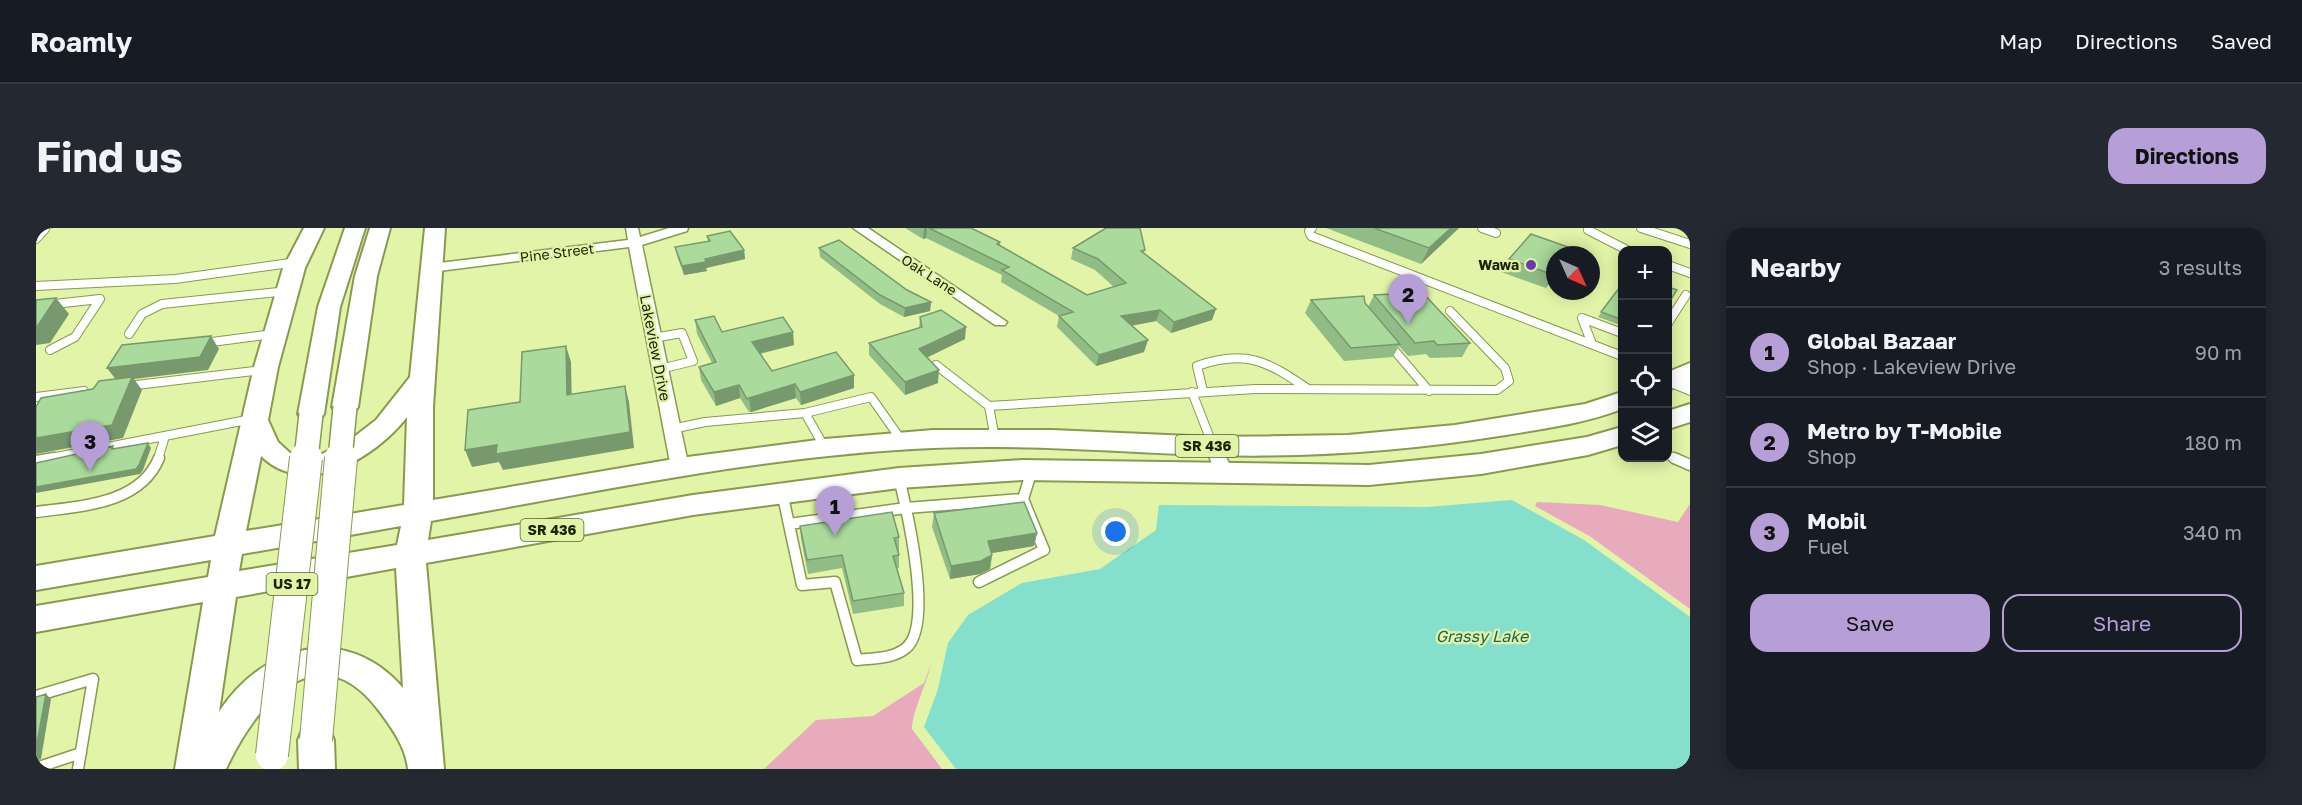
<!DOCTYPE html>
<meta charset="utf-8">
<style>
:root{--surface:#171b24;--page:#242831;--text:#f1f3f6;--muted:#9ea1a6;--line:#363941;--accent:#b59fd6}
body{margin:0;font-family:"Golos Text",sans-serif;background:var(--page);color:var(--text)}
.controls{position:absolute;right:18px;top:18px;display:grid;overflow:hidden;border-radius:12px;box-shadow:0 3px 15px #0003}
.controls button{width:54px;height:54px;display:grid;place-items:center;padding:0;border:0;border-bottom:2px solid var(--line);background:var(--surface);color:var(--text);font:30px sans-serif}
.compass{position:absolute;left:1510px;top:18px;width:54px;height:54px;border-radius:50%;background:var(--surface);box-shadow:0 3px 15px #0003;rotate:135deg}
.you{position:absolute;left:1080px;top:304px;width:21px;height:21px;margin:-15px;border:4px solid #fff;border-radius:50%;background:#1a73e8;box-shadow:0 0 0 9px #1a73e833}
.badge{display:grid;place-items:center;width:39px;height:39px;border-radius:50%;background:var(--accent);color:#111;font-size:20px;font-weight:700}
.pin{position:absolute;translate:-50% -50px;filter:drop-shadow(0 2px 3px #0008)}
.pin::after{content:'';position:absolute;top:32px;width:21px;height:18px;background:inherit;clip-path:polygon(0 0,100% 0,50% 100%)}
.list{margin:0;padding:0;list-style:none}
h2{display:flex;justify-content:space-between;align-items:center;height:78px;margin:0;padding:0 24px;font-size:26px}
h2 small{font-size:20px;font-weight:400;color:var(--muted)}
.list li{display:grid;grid-template-columns:39px 1fr auto;gap:18px;align-items:center;box-sizing:border-box;height:90px;padding:0 24px;border-top:2px solid var(--line)}
.list b{display:block;font-size:22px;white-space:nowrap}
.list p{margin:0;font-size:20px;white-space:nowrap;color:var(--muted)}
.list em{font-size:20px;font-style:normal;color:var(--muted)}
.actions{display:flex;gap:12px;padding:18px 24px}
.actions a{flex:1;padding:14px 0;border:2px solid var(--accent);border-radius:18px;text-align:center;font-size:21px;color:var(--accent)}
.actions .main{background:var(--accent);color:#111}
.icon{flex:none;width:33px;height:33px;fill:none;stroke:currentColor;stroke-width:2;stroke-linecap:round;stroke-linejoin:round}
.map{position:relative;flex:none;width:1654px;height:541px;overflow:hidden;border-radius:18px}
header{display:flex;align-items:center;gap:36px;box-sizing:border-box;height:84px;padding:0 30px;background:var(--surface);border-bottom:2px solid var(--line)}
header strong{font-size:28px}
nav{display:flex;gap:33px;margin-inline-start:auto;font-size:21px}
.intro{display:flex;align-items:center;justify-content:space-between;box-sizing:border-box;height:144px;padding:0 36px}
h1{margin:0;font-size:42px}
.button{padding:15px 27px;border-radius:18px;background:var(--accent);color:#111;font-size:21px;font-weight:700}
main{display:flex;gap:36px;padding:0 36px}
aside{flex:1;background:var(--surface);border-radius:18px;box-shadow:0 3px 15px #0003}
.map>svg:first-child{display:block}
</style>
<header>
<strong>Roamly</strong>
<nav><a>Map</a><a>Directions</a><a>Saved</a></nav>
</header>
<div class="intro"><h1>Find us</h1><a class="button">Directions</a></div>
<main>
<div class="map">
<svg width="1654" height="541" viewBox="0 0 1654 541">
<rect width="100%" height="100%" fill="#e2f4a7"/>
<path fill="#e7abbd" d="M1501,274L1564,277L1642,294L1654,276V381L1555,309L1499,278Z
M895,436C891,455 876,484 876,501L906,541H728L780,492L837,488L888,455Z"/>
<path fill="#84dfcc" d="M1476,272L1548,312L1654,389V541H920L888,499L902,461L912,415L932,387L986,355L1064,341L1120,302L1123,277L1391,279Z"/>
<g fill="none" stroke-linecap="round" stroke-linejoin="round">
<defs>
<path id="lane-far1" d="M1276,0L1273,3L1275,8L1586,128
M1446,0L1460,5
M1554,0L1552,2L1591,22
M1605,0L1654,16
M0,11L9,1
M1632,37L1654,45
M0,58L139,51L261,34
M0,78L64,71L39,109L14,122
M1546,90L1586,105
M1546,90L1556,116
M1632,95L1650,67
M93,106L106,86L126,76L252,63
M617,110L646,105L657,133L624,141
M168,115L237,106
M1353,116L1393,163
M900,137L953,178L959,211
M92,158L227,142
M1167,163L1161,138C1210,121 1231,133 1272,161
M1156,164L1177,218
M0,169L48,163
M953,178L1219,161L1461,162L1473,153L1469,140L1414,83
M636,201L669,194L769,185
M789,220L769,185L835,169L866,213
M1632,227L1641,231
M10,231L216,191
M122,231L129,208"/>
<path id="lane" d="M1638,230L1654,237
M0,233L18,230
M746,264L766,357L799,354L821,432C837,430 857,431 870,420C898,397 871,283 863,250
M987,271L996,242
M0,284C43,278 104,277 123,230
M753,296L870,280L987,271L1008,322L943,354
M0,468L57,451L42,541
M3,539L45,525"/>
<path id="street" d="M590,0H602L604,9L633,0H652L651,3L606,17L653,240L650,244H638L635,240L593,19L395,44L388,40L395,36L592,12Z
M817,0H832L971,94L969,97H959Z
M1177,212L1183,214L1185,218L1198,246L1195,250H1183L1180,246L1169,218L1171,214Z"/>
<path id="secondary" d="M1637,145L1654,151V167L1632,158V146Z"/>
<path id="primary" d="M268,0H288L269,40L242,139L232,192L242,214L254,225L262,228L286,226L314,212L340,192L374,149L389,0H409L397,179V272L644,230L789,211L897,202H1016L1177,209L1312,207L1419,197L1549,176L1586,164V181C1547,196 1505,201 1463,208C1368,223 1270,230 1174,227C1082,224 989,216 897,220C730,227 560,264 395,293L392,312L657,267L863,240L986,232L1333,237L1445,226L1551,209L1586,199V217L1552,227L1445,246L1333,257L986,252L863,260L657,287L390,335L408,541H372C370,520 356,500 344,484C282,400 220,476 190,541H139L167,374L0,404V378L172,349L175,332L0,362V338L179,308L218,139L247,40ZM371,189L368,277L210,303L225,228C270,272 339,230 371,189ZM365,298L361,317L203,343L206,326ZM360,340L367,460C310,394 227,416 183,484L200,369Z
M309,0H329L304,79L288,186L284,192L275,194L266,192L262,186L282,79Z
M334,0H354L341,48L322,179L318,185L309,187L300,185L296,179L319,48Z
M1654,135V153L1632,162V144Z
M1654,176V194L1632,201V183Z
M280,496L293,500L298,512L299,541H263L262,512L267,500Z"/>
</defs>
<use href="#lane-far1" stroke="#8a994f" stroke-width="10"/>
<use href="#lane" stroke="#8a994f" stroke-width="13"/>
<use href="#street" stroke="#8a994f" stroke-width="3"/>
<use href="#secondary" stroke="#8a994f" stroke-width="2"/>
<use href="#primary" stroke="#8a994f" stroke-width="4"/>
<use href="#lane-far1" stroke="#fff" stroke-width="8"/>
<use href="#lane" stroke="#fff" stroke-width="10"/>
<use href="#street" fill="#fff" fill-rule="evenodd"/>
<use href="#secondary" fill="#fff" fill-rule="evenodd"/>
<use href="#primary" fill="#fff" fill-rule="evenodd"/>
<defs>
<path id="primary-bridge-far1" d="M270,231L275,186
M304,231L309,179"/>
<path id="primary-bridge" d="M280,512L305,230
M236,527L270,230"/>
</defs>
<use href="#primary-bridge-far1" stroke="#8a994f" stroke-width="26" stroke-linecap="butt"/>
<use href="#primary-bridge" stroke="#8a994f" stroke-width="34" stroke-linecap="butt"/>
<use href="#primary-bridge-far1" stroke="#fff" stroke-width="23"/>
<use href="#primary-bridge" stroke="#fff" stroke-width="32"/>
</g>
<path fill="#92bc86" d="M869,0H935L964,14V18L1051,67L1078,59L1059,42L1035,31L1037,20L1109,22L1108,25L1176,92L1135,105L1120,93L1095,98L1108,124L1060,138L1021,99L1023,88L965,54L966,47L890,10L887,11Z
M1290,0H1423L1385,36Z
M671,8L708,22L709,31L670,40L671,43L648,47L641,28L639,19L672,13Z
M783,20L895,74L894,83L868,89L844,76L784,29Z
M1519,27V53L1516,52L1510,60L1465,44L1473,31Z
M1587,55V98L1562,89Z
M1354,64L1434,115L1426,129L1394,130L1390,126L1372,128L1363,118L1357,129L1308,133L1269,85L1275,72L1329,75L1332,79L1338,67L1352,66Z
M884,89L929,111L891,129L902,155L869,167L833,127V115L883,100Z
M659,92L686,104L758,117L724,126L736,143L818,160L765,177L760,170L715,184H713L704,170L680,178L665,152L663,139L676,135L661,106Z
M898,285L1001,305L998,318L956,325V327L954,341L944,346L914,351L896,299Z
M764,298L863,309V340H861L868,365V378L817,386L806,340L772,346L765,311Z"/>
<path fill="#77996d" d="M888,0H891L890,10L887,11Z
M1415,0H1423L1385,36L1393,20Z
M708,22L709,31L670,40L671,43L648,47L646,38Z
M1519,45L1516,52L1510,60Z
M20,70L33,86L14,115L0,117V99Z
M895,74L894,83L868,89L869,80Z
M1180,81L1176,92L1135,105L1138,94Z
M1124,82L1120,93L1082,100L1085,88Z
M930,99L929,111L882,134L883,121Z
M757,104L758,117L717,127L716,114Z
M175,108L183,121L172,142L98,151L106,162L87,210L0,226V207L81,153L71,140Z
M1112,112L1108,124L1060,138L1063,127Z
M530,118L535,134L536,183L531,167Z
M903,142L902,155L869,167V154Z
M818,147V160L765,177L764,164Z
M759,156L760,170L715,184L713,170Z
M703,157L704,170L680,178L678,164Z
M589,158L593,174L598,220L467,242L463,234L436,239L429,222L461,217Z
M112,215L115,220L107,242L104,246L0,265V259Z
M1001,305L998,318L950,326L952,313Z
M956,327L954,341L944,346L914,351L915,338Z
M10,466L15,471L5,531L0,533V520Z"/>
<path fill="#aadb9c" stroke="#77996d" stroke-width="1.5" d="M893,0H935L964,14L961,16L1051,67L1090,55L1062,31L1037,20L1070,0H1104L1109,22L1105,23L1180,81L1138,94L1124,82L1085,88L1112,112L1063,127L1023,88L1037,84L966,42L973,39Z
M1338,0H1415L1393,20Z
M694,3L708,22L669,31L670,34L646,38L639,19L674,13L671,8Z
M1495,6L1549,25L1547,27H1519V45L1518,47L1473,31Z
M803,12L871,62L895,74L869,80L844,67L783,20Z
M1587,55V92L1565,84Z
M1632,59L1641,62L1632,76Z
M1384,62L1434,115L1401,117L1398,113L1379,115L1338,67L1356,66L1354,64Z
M1328,68L1329,75L1364,116L1315,120L1275,72Z
M20,70L1,99H0V72Z
M905,82L930,99L883,121L903,142L869,154L833,115L886,99L884,89Z
M678,88L686,104L747,89L757,104L716,114L736,143L800,124L818,147L764,164L759,156L713,170L711,171L703,157L678,164L663,139L680,134L659,92Z
M175,108L164,129L71,140L86,117Z
M530,118L531,167L589,158L594,204L460,226L461,217L429,222L432,182L484,174L486,124Z
M96,149L76,197L0,210V179L5,170L57,161L63,153Z
M112,215L103,237L100,241L0,259V235L77,218L76,221Z
M988,274L1001,305L952,313L956,327L945,333L915,338L898,285Z
M856,284L863,309L858,310L863,327L857,328L868,365L817,373L806,327L771,332L764,298Z
M10,466L0,520V469Z"/>
<circle fill="#6c39b0" stroke="#e2f4a7" stroke-width="2" cx="1495" cy="37" r="6"/>
<g text-anchor="middle" stroke-width="4.5" stroke-linejoin="round" paint-order="stroke">
<g font-size="14" fill="#1d2304" stroke="#e2f4a7">
<text transform="translate(521 25) rotate(-7)" y="5">Pine Street</text>
<text transform="translate(893 47) rotate(33)" y="5">Oak Lane</text>
</g>
<g font-size="14" font-weight="bold" fill="#1d2304" stroke="#e2f4a7" text-anchor="end">
<text x="1483" y="42">Wawa</text>
</g>
<g fill="#e2f4a7" stroke="#586235" stroke-width="1.5">
<rect x="1139.5" y="207" width="63" height="22" rx="4.5"/>
<rect x="484.5" y="291" width="63" height="22" rx="4.5"/>
<rect x="230.5" y="345" width="51" height="22" rx="4.5"/>
</g>
<g font-size="14" font-weight="bold" fill="#1d2304">
<text x="1171" y="223">SR 436</text>
<text x="516" y="307">SR 436</text>
<text x="256" y="361">US 17</text>
</g>
<g font-size="15" fill="#1d2304" stroke="#e2f4a7">
<text transform="translate(619 120) rotate(79)" y="5">Lakeview Drive</text>
</g>
<g font-size="16" font-style="italic" fill="#1b6458" stroke="#e2f4a7">
<text x="1446" y="414">Grassy Lake</text>
</g>
</g>
</svg>
<div class="controls">
<button>+</button>
<button>−</button>
<button><svg class="icon" aria-label="locate" viewBox="0 0 24 24"><circle cx="12" cy="12" r="6"/><path d="M12 2v4M12 18v4M2 12h4M18 12h4"/></svg></button>
<button><svg class="icon" aria-label="layers" viewBox="0 0 24 24"><path d="M12 4l9 5-9 5-9-5zM3 14l9 5 9-5"/></svg></button>
</div>
<svg class="compass" viewBox="-18 -18 36 36"><path d="M0-13l5 13h-10z" fill="#e53935"/><path d="M0 13l5-13h-10z" fill="#9ea1a6"/></svg>
<div class="you"></div>
<div class="pin badge" style="left:799px;top:308px">1</div>
<div class="pin badge" style="left:1372px;top:96px">2</div>
<div class="pin badge" style="left:54px;top:243px">3</div>
</div>
<aside>
<h2>Nearby<small>3 results</small></h2>
<ul class="list">
<li><span class="badge">1</span><div><b>Global Bazaar</b><p>Shop · Lakeview Drive</p></div><em>90 m</em></li>
<li><span class="badge">2</span><div><b>Metro by T-Mobile</b><p>Shop</p></div><em>180 m</em></li>
<li><span class="badge">3</span><div><b>Mobil</b><p>Fuel</p></div><em>340 m</em></li>
</ul>
<div class="actions"><a class="main">Save</a><a>Share</a></div>
</aside>
</main>
